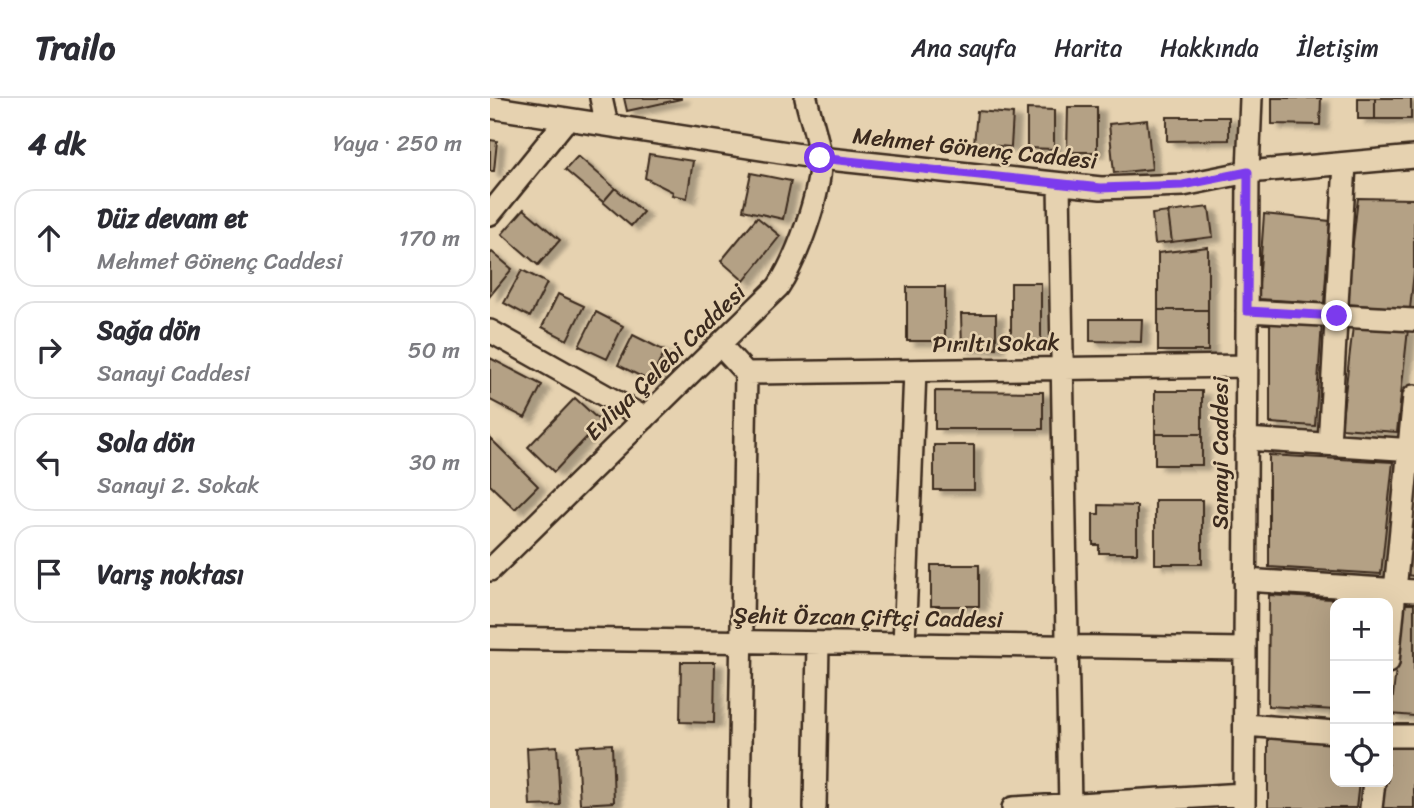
<!DOCTYPE html>
<html lang="tr">
<meta charset="utf-8">
<style>
:root{--surface:#fff;--page:#f2f2f3;--text:#2b2b33;--muted:#7c7c81;--line:#e1e1e2}
body{margin:0;font-family:Sriracha,sans-serif;background:var(--page);color:var(--text)}
.controls{position:absolute;right:21px;bottom:21px;display:grid;overflow:hidden;border-radius:14px;box-shadow:0 7px 28px #0002}
.controls button{width:63px;height:63px;display:grid;place-items:center;padding:0;border:0;border-bottom:2px solid var(--line);background:var(--surface);color:var(--text);font:35px sans-serif}
.stop{position:absolute;width:21px;height:21px;margin:-16px;border:5px solid #7c3aed;border-radius:50%;background:#fff}
.stop.end{background:#7c3aed;border-color:#fff;box-shadow:0 2px 7px #0008}
.list{margin:0;padding:0;list-style:none}
h2{display:flex;justify-content:space-between;align-items:center;height:91px;margin:0;padding:0 28px;font-size:30px}
h2 small{font-size:23px;font-weight:400;color:var(--muted)}
.list li{display:grid;grid-template-columns:46px 1fr auto;gap:21px;align-items:center;box-sizing:border-box;height:98px;margin:0 14px 14px;padding:0 14px;border:2px solid var(--line);border-radius:21px}
.list b{display:block;font-size:26px;white-space:nowrap}
.list p{margin:0;font-size:23px;white-space:nowrap;color:var(--muted)}
.list em{font-size:23px;font-style:normal;color:var(--muted)}
.icon{flex:none;width:38px;height:38px;fill:none;stroke:currentColor;stroke-width:2;stroke-linecap:round;stroke-linejoin:round}
.map{position:relative;flex:none;width:924px;height:710px;overflow:hidden}
header{display:flex;align-items:center;gap:42px;box-sizing:border-box;height:98px;padding:0 35px;background:var(--surface);border-bottom:2px solid var(--line)}
header strong{font-size:33px}
nav{display:flex;gap:38px;margin-inline-start:auto;font-size:24px}
main{display:flex}
aside{flex:1;background:var(--surface)}
.map>svg:first-child{display:block}
</style>
<header>
<strong>Trailo</strong>
<nav><a>Ana sayfa</a><a>Harita</a><a>Hakkında</a><a>İletişim</a></nav>
</header>
<main>
<aside>
<h2>4 dk<small>Yaya · 250 m</small></h2>
<ul class="list">
<li><svg class="icon" aria-label="ahead" viewBox="0 0 24 24"><path d="M12 20V5M6 11l6-6 6 6"/></svg><div><b>Düz devam et</b><p>Mehmet Gönenç Caddesi</p></div><em>170 m</em></li>
<li><svg class="icon" aria-label="right" viewBox="0 0 24 24"><path d="M7 20v-9h11M14 6l5 5-5 5"/></svg><div><b>Sağa dön</b><p>Sanayi Caddesi</p></div><em>50 m</em></li>
<li><svg class="icon" aria-label="left" viewBox="0 0 24 24"><path d="M17 20v-9H6M10 6l-5 5 5 5"/></svg><div><b>Sola dön</b><p>Sanayi 2. Sokak</p></div><em>30 m</em></li>
<li><svg class="icon" aria-label="arrive" viewBox="0 0 24 24"><path d="M6 21V4h12l-3 4 3 4H6"/></svg><div><b>Varış noktası</b></div></li>
</ul>
</aside>
<div class="map">
<svg width="924" height="710" viewBox="0 0 924 710">
<defs>
<filter id="shadow"><feDropShadow dx="8" dy="4.5" stdDeviation="2" flood-color="#0004"/></filter>
</defs>
<rect width="100%" height="100%" fill="#e6d2b0"/>
<filter id="ink" filterUnits="userSpaceOnUse"><feTurbulence type="fractalNoise" baseFrequency=".0143" numOctaves="2"/><feDisplacementMap in="SourceGraphic" scale="14" xChannelSelector="R" yChannelSelector="G"/><feConvolveMatrix kernelMatrix="1 2 1 2 8 2 1 2 1" color-interpolation-filters="sRGB"/></filter>
<g filter="url(#ink)">
<path fill="#b4a185" stroke="#3b2a1e" stroke-width="2" filter="url(#shadow)" d="M134,0H191V1L137,13Z
M782,0H831L830,27L782,26Z
M868,0H885V21H868Z
M885,0H921V21H885Z
M578,9H607V54H577Z
M537,11L564,12V51L537,50Z
M487,13L523,16L521,49L484,46Z
M677,19H739V42L677,43Z
M657,22L662,71L624,75L619,26Z
M0,42L7,43L4,73H0Z
M159,56L203,63L197,100L182,97L183,94L155,80Z
M88,58L125,90L113,104L75,72Z
M261,75L301,83L293,121L253,112Z
M125,90L153,114L141,128L113,104Z
M868,100L924,101V174L920,211L856,206Z
M719,109L723,139L682,144L678,114Z
M34,111L70,142L48,167L12,136Z
M678,114L682,144L665,146L662,116Z
M774,116L840,123L834,205L768,201Z
M267,119L290,138L254,183L231,163Z
M718,149V212H668V155Z
M2,154L22,171L0,198V156Z
M32,172L57,185L40,219L14,205Z
M521,185H551V246H521Z
M417,189H455V243H417Z
M68,196L94,208L77,242L52,229Z
M668,212H718V253H668Z
M106,214L133,228L117,261L89,248Z
M471,216H506V250H472Z
M600,221H652L651,244L600,243Z
M780,222L832,225L825,328L780,325Z
M863,228L918,231L907,334L851,330Z
M143,237L175,253L160,283L128,267Z
M0,260L52,287L35,320L0,302Z
M445,293L553,294V331H445Z
M665,293H712V336H665Z
M85,300L111,324L64,374L38,349Z
M665,336H712V367H665Z
M0,340L48,388L25,411L0,387Z
M444,347H484V392H444Z
M779,357L903,364L891,476L779,469Z
M665,402H712V466H665Z
M924,402V478L916,477Z
M609,407L647,408V455H609V447H603V416H609Z
M441,467H489V508H441Z
M779,497L888,504L845,505V612L778,608Z
M913,506H924V618L901,616Z
M191,564H225L224,625L190,624Z
M778,635L845,640V684H869L866,710H778Z
M898,643L924,645V710H891L894,684H898Z
M122,646L124,704L90,706L87,648Z
M67,648L70,707L40,708L37,650Z"/>
<g fill="none" stroke-linecap="round" stroke-linejoin="round">
<defs>
<path id="minor" d="M111,0L117,27
M0,9L330,60L611,90L693,87L758,74L924,59
M569,86L580,710
M0,116L77,21
M757,213L924,222
M0,233L155,320
M230,247L256,275L249,710
M256,275L756,268
M756,341L924,352
M839,346L855,66
M0,472L288,189C307,160 332,94 330,59C328,40 320,19 316,0
M755,482L924,493
M0,540L755,551
M414,546L425,273
M898,564L924,298
M755,627L845,634
M898,638H924
M325,710L328,545
M523,710L754,696
M754,710L758,74L761,0
M881,710L884,684"/>
</defs>
<use href="#minor" stroke="#3b2a1e" stroke-width="26"/>
<use href="#minor" stroke="#e6d2b0" stroke-width="21"/>
</g>
</g>
<g fill="none" stroke-linecap="round" stroke-linejoin="round" filter="url(#ink)">
<path stroke="#7c3aed" stroke-width="9" d="M330,60L611,90L693,87L758,74L757,213L847,218"/>
</g>
<g text-anchor="middle" stroke-width="5" stroke-linejoin="round" paint-order="stroke">
<g font-size="23" fill="#3b2a1e" stroke="#e6d2b0">
<text transform="translate(485 50) rotate(6)" y="8">Mehmet Gönenç Caddesi</text>
<text transform="translate(506 245) rotate(-1)" y="8">Pırıltı Sokak</text>
<text transform="translate(175 264) rotate(-44)" y="8">Evliya Çelebi Caddesi</text>
<text transform="translate(730 355) rotate(-90)" y="8">Sanayi Caddesi</text>
<text transform="translate(378 519) rotate(1)" y="8">Şehit Özcan Çiftçi Caddesi</text>
</g>
</g>
</svg>
<div class="controls">
<button>+</button>
<button>−</button>
<button><svg class="icon" aria-label="locate" viewBox="0 0 24 24"><circle cx="12" cy="12" r="6"/><path d="M12 2v4M12 18v4M2 12h4M18 12h4"/></svg></button>
</div>
<div class="stop" style="left:330px;top:60px"></div>
<div class="stop end" style="left:847px;top:218px"></div>
</div>
</main>
